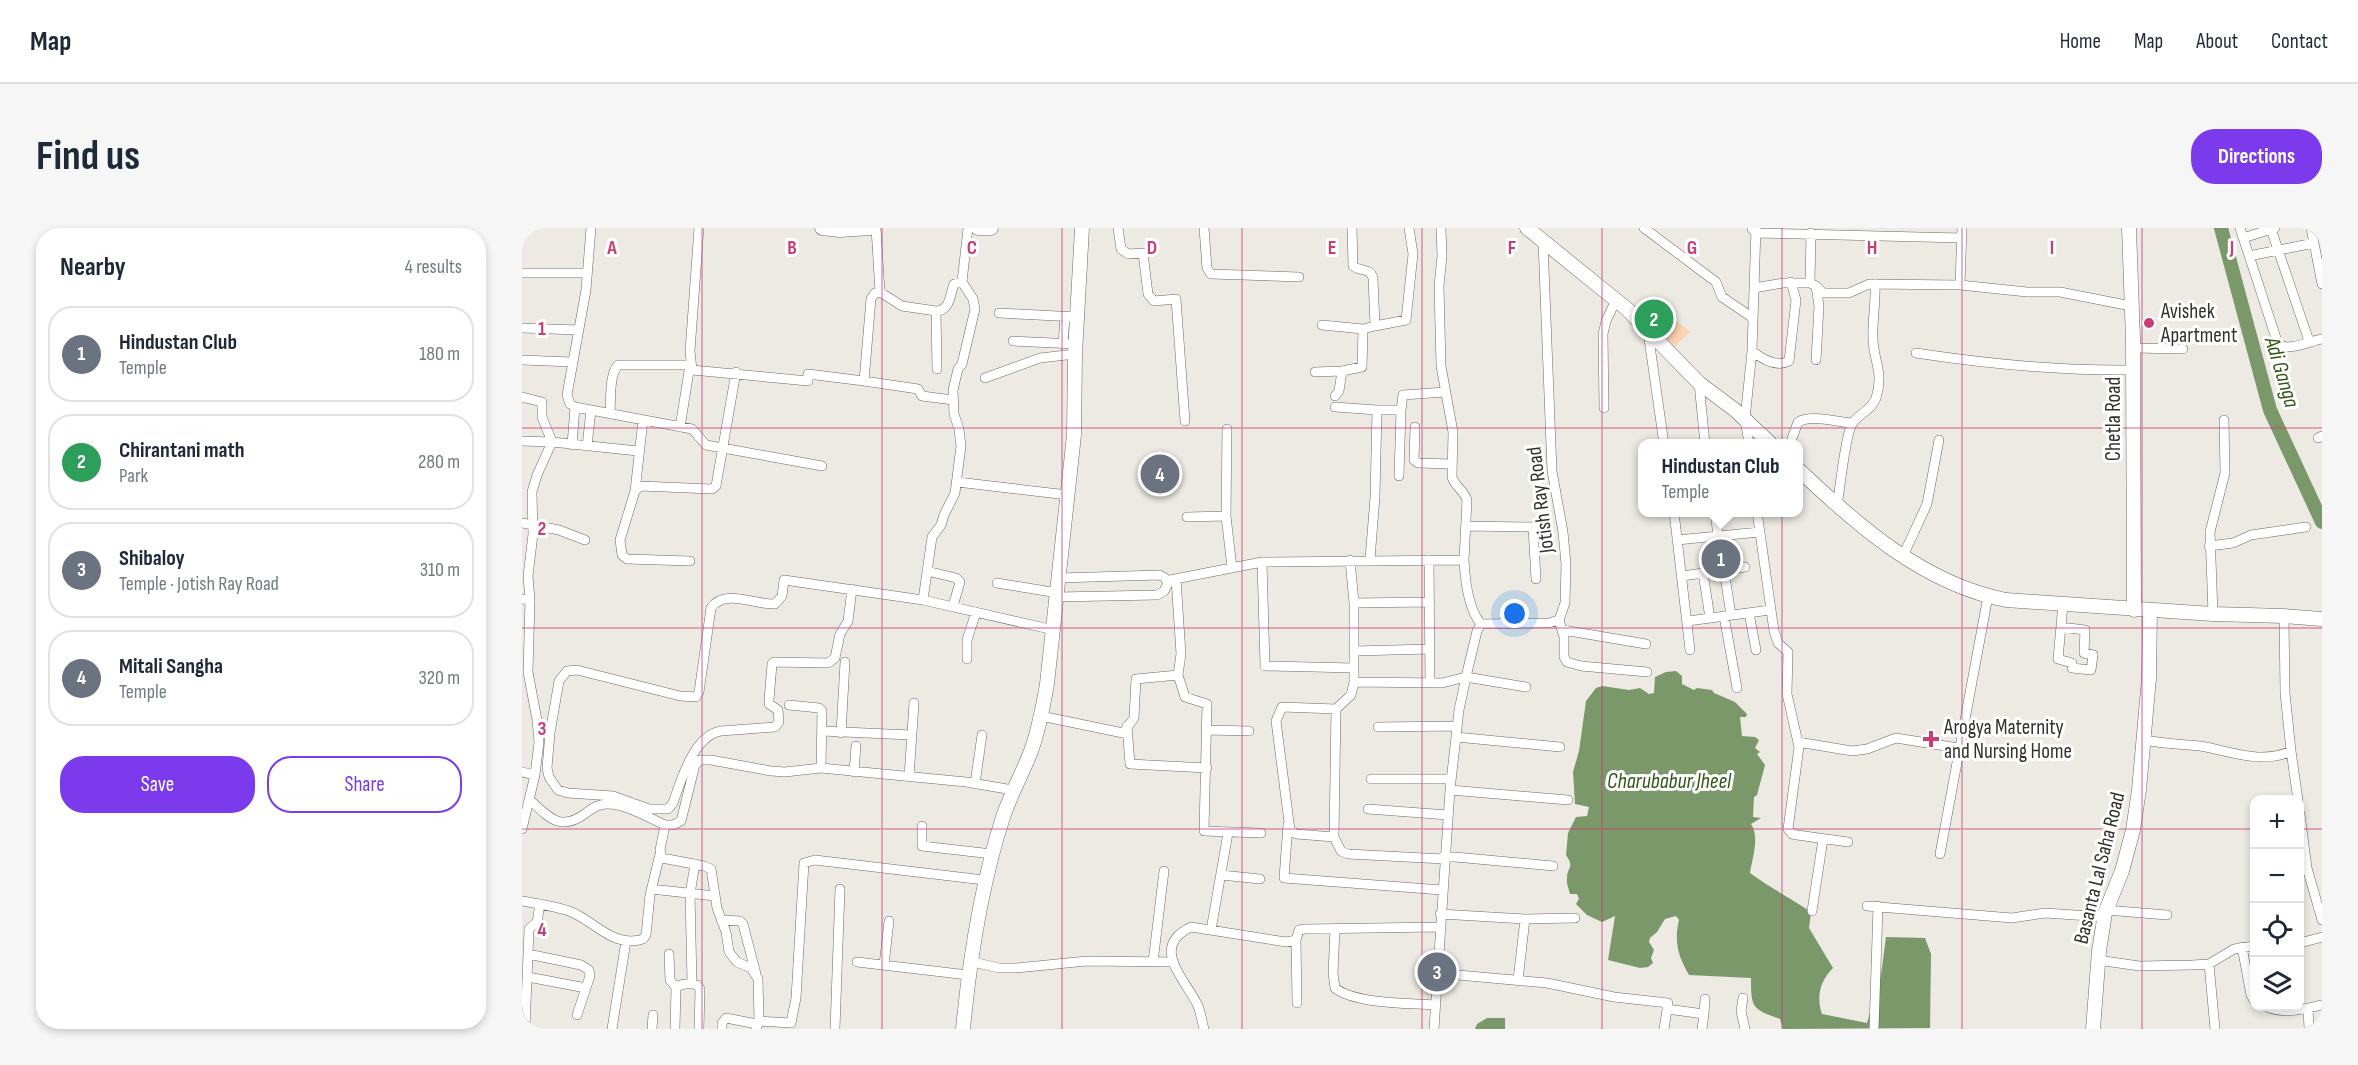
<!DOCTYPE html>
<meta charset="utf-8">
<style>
:root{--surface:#fff;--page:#f6f6f7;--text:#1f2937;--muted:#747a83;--line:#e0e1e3;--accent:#7c3aed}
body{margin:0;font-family:"Sofia Sans Condensed",sans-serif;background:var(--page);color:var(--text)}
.controls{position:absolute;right:18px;bottom:18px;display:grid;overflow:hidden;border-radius:12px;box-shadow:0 3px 9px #0003}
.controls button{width:54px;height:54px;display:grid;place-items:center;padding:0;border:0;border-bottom:2px solid var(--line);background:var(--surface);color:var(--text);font:30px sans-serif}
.you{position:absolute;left:993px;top:386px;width:21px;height:21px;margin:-15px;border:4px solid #fff;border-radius:50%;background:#1a73e8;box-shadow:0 0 0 9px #1a73e833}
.badge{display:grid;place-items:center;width:39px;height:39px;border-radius:50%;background:var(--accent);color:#fff;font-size:20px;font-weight:700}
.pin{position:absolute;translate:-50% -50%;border:3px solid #fff;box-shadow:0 2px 6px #0006}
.popup{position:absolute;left:1116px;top:211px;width:165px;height:78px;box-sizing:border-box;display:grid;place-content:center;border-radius:12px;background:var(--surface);filter:drop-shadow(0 2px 4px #0005);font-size:20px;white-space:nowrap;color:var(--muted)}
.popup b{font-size:22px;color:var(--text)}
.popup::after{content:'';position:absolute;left:50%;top:100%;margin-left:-12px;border:12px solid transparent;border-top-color:var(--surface)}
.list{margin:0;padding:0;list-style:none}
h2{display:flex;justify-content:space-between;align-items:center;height:78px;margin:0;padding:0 24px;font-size:26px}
h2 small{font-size:20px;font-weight:400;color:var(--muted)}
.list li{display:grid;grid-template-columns:39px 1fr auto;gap:18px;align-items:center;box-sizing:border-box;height:96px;margin:0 12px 12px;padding:0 12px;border:2px solid var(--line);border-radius:24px}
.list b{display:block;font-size:22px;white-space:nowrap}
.list p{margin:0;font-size:20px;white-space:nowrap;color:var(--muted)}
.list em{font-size:20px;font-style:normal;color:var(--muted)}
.actions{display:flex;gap:12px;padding:18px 24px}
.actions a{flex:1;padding:14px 0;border:2px solid var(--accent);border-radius:24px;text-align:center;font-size:21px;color:var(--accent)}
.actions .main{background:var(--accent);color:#fff}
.icon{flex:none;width:33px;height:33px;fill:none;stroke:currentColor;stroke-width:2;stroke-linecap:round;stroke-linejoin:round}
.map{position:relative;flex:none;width:1800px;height:801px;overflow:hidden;border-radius:24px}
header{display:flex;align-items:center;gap:36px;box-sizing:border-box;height:84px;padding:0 30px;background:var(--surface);border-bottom:2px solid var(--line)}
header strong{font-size:28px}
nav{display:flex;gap:33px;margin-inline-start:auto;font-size:21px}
.intro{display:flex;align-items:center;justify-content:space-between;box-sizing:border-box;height:144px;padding:0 36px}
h1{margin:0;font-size:42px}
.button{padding:15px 27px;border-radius:24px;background:var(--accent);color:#fff;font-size:21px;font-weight:700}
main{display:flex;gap:36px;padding:0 36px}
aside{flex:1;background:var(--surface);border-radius:24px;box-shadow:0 3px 9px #0003}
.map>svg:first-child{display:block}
</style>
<header>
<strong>Map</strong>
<nav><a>Home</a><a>Map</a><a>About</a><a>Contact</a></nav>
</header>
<div class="intro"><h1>Find us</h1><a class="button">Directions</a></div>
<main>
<aside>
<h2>Nearby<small>4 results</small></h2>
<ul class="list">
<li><span class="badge" style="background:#6b7280">1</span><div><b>Hindustan Club</b><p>Temple</p></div><em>180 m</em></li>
<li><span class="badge" style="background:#2e9e5b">2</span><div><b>Chirantani math</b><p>Park</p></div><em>280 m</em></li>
<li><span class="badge" style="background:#6b7280">3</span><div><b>Shibaloy</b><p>Temple · Jotish Ray Road</p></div><em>310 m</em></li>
<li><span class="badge" style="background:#6b7280">4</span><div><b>Mitali Sangha</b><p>Temple</p></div><em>320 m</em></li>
</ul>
<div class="actions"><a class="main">Save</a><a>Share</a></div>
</aside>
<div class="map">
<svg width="1800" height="801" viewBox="0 0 1800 801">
<rect width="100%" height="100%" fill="#eceae2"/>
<path fill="#fdd2b2" d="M1125,69L1168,104L1149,122L1108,86Z"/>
<path fill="#7b986a" d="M1154,443L1160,448V456L1172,462L1175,460L1190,462L1192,465L1213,474L1225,486L1224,489H1218L1220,508L1233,509L1237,512L1233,520L1238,524L1235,526L1243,537L1235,567L1232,569L1231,589L1239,590L1229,596C1238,609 1230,631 1228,645C1248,660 1269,670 1289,684L1287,700L1311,740C1298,753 1294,769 1300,786L1345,795L1359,747L1364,709L1403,710L1409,726L1408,800L1261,801L1258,791C1230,781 1229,780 1229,750L1167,747C1156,728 1152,714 1157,692L1154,688L1143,691L1135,704L1128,710L1127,714L1132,722L1129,730L1131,735L1126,739L1118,740L1086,732L1093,688L1080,694L1065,687L1054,676L1057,671L1055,666H1048C1047,661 1044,655 1045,650C1045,639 1053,640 1044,627L1046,605L1054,589L1065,588L1067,579L1053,576L1051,544L1057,523L1064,473L1074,460L1080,458L1107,462L1118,460L1127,466L1132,465L1133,449L1144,444Z
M965,790H983V801H953L955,796Z"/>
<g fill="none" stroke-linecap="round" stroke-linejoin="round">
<path stroke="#7b986a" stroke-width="14" d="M1699,0L1748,182L1800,294"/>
<defs>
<path id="street" d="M69,0L64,62L45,167L48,176L53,179L170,201L184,217L300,238
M177,0L168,123L170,142L286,153V146L342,153L349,71L353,65L358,64L380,78L414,83L415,141
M354,0L358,64
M596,0L599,21L606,26L621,25L626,66L632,73L654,71L663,193
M682,0L685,40L689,46L777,49
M919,0L920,28L917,58L919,138L931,204L930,249C933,259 942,262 945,272L942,332
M1122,0L1194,54L1200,69L1231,90
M1440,0L1438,57L1505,64H1538L1609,78
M1718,0L1756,116C1766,124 1788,113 1800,111
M1230,1L1234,5L1439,10
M1749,1L1787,113
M1289,5L1288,55L1294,58L1297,78L1294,132
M1721,10L1753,0
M1792,15L1800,56
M1727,28L1792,15L1789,0
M0,45H65
M1294,58L1301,65H1327L1347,56L1438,57
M1232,60L1261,55H1288
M414,83C428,83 428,67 432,56L440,54
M477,85L555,89
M800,97L841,101
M853,98L884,92L891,26L887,0
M0,100L57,102
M1126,104L1142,216
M491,113L553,116
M541,116L543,89
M1611,120L1661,121
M1230,123C1240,131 1254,140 1267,133L1274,72L1269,54
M1394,125C1466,136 1538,143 1611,142
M0,132L50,134
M793,144L820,143
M463,150L518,130L553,126
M342,153L396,161L400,168L431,172
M1177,155L1183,216
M813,168L817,163L820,143L840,139L841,101L853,98L851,50C848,39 838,44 831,38L830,0
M0,169L20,174V189L30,214L15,247L10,264L11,306L6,348L8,372
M813,179L855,182L853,269L848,331
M1082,180L1081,106L1084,93L1094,72
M855,182H879
M88,186C89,172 87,147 96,137H168
M158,199L168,137
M893,199L892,232L896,235L930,236
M705,201L704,288L710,340
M1796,210L1800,208
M0,213L30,214L116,223
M1227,216L1223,191L1230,123L1234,0
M1268,216L1276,194C1290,186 1314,194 1330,195
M50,217L53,179
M65,218L69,182
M877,248L879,182L881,167L923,164
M435,254L546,267
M113,263L121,192
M1315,278C1318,261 1323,208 1330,196C1336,186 1350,182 1354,170C1362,145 1352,134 1351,112C1350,93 1354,75 1353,56
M1152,284L1168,422
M1193,284L1196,308
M1235,284L1252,403L1256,415L1266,424L1265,466L1277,519L1266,601L1270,606L1275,607L1326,614
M665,289L704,288
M0,295L37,302L63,312
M945,298L1011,299L1014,351
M1155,312L1238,304
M1687,318L1711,315L1729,307L1784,299
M1381,328L1405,276L1417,212
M828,332L832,375V454L920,455L944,449L937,482L928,562L912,801
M907,332L908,454
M168,333L105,331L100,327L98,312L113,263L118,258L190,261L194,258L214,144
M740,334L743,438L832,440
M1202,342L1209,387
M405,343L434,350L438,354L431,378
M1181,345L1188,390
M1160,348L1223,339
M537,350L638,347L643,350L645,354
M654,351L659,426L656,447L663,469L685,476L682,603L739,605
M475,355L536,365
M330,361L326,393L318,406L313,430L306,435L252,434L250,436L247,472V476L256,482L257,494L253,499L199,503C172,507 159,552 151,575L146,581H127L91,568L46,565L36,562L27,549L25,540L28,505L37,453L45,443L55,442L158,468L174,469L177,464L189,380C203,360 232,377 253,376L260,368L262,352L401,372L532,402
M535,369L635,367L642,363L648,352L740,334L942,332C943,351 946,381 959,396
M0,371L8,372L6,444L15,492L17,514L13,547L0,601
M401,372L410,309L419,297L422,287L433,265L439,218L437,201L432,186L431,162L436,141L440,136L453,81L451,71L440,54L446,0
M832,375L908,374
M1227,385L1234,422
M1691,386L1688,304L1703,245L1702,192
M1202,388L1215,460
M1762,388L1763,465L1769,523
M1037,392L1042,409V429L1045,434L1059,438L1125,444
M1166,393L1248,382
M1539,399L1563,402L1562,425L1571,427L1569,442L1550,440V435L1536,431L1541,376
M1041,402L1124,416
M833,423L908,421
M445,431V412L454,384
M832,454L829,467L814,481L812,609L819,623L826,626L922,631
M1004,459L944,449L955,403L959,396L1027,395L1037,392L1043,375L1044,336L1041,304L1030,243L1021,14
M267,477L297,480L300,483L299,540
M519,488L601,505L612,490L614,451L656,447
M605,498L608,536L685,540
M856,499L935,498
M685,502L727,503
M300,503L389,507
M319,505L323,434
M934,509L1038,519
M1623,512C1641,516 1660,516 1678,518C1709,523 1739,537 1769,523L1776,572
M1276,514L1330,523L1345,521L1374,510L1436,520
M0,544L13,547
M332,544L334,518
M387,549L392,475
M849,551H929
M453,556L460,507
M928,562L1046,572
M8,572C27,590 39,604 64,585C70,580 77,576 85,576C105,576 125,589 143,597H151L159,593L173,537L178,532H189L249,543L263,544L299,540L444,554L491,562
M846,581L926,587
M1778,586L1785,640L1800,692
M143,597L138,622L140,630L182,638L189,641L195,680L204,704L207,724L215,734L229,740L236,751L237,793L234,801
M766,597L762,650L920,662
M400,598V618L470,626
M812,609L774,606L768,602L754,493L760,479L814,481
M1418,626L1466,368
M922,628L1031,638
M699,647L738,651
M129,661L193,668
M0,673C16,676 32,678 47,683C72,692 91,721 121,711L124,707L128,667L138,626
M1345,678L1490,690L1523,685L1582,689
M1584,682L1645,687
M1290,683L1301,611
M918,686L1003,691L1053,690
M199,692L218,693L221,696L234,746
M813,701L811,745L813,760C833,776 886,775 912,777
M689,702L706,605
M774,712L775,775
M1778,715L1800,709
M1720,719L1729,767L1732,772
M6,726L59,737L67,742L68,748L55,787
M147,726L148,752L154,759
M1576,732L1617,738L1670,737L1687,736L1712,721L1732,718
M447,733L477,740H494L565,733L651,734
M335,734L446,747
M631,734L642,643
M1687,736L1693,801
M362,737L367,693
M914,745L1025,755L1092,769L1146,775L1142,801
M6,749L64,760
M996,752L1003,691
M170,755L168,666L173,636
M1221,770L1219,783L1223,801
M1743,778C1761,787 1781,781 1800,777
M1786,780L1787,801
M1145,781L1182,786L1180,801
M1182,786L1183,771
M237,793L269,795L274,770L282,635L293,632L462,652
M3,801L7,701L15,694L18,676
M90,801L104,713
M130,801L131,787
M153,801L154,759C161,755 168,755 175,757L178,761L177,801
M200,801V795L204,790L235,796
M313,801L318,661
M682,801C679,791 679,782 674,774C660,748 629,718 669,699L764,714L774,712L777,702L783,701L917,699
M1352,801L1356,678"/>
<path id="secondary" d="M300,0L318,2L348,0
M456,0H469
M1005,0L1105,81L1177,155L1213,182L1249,216
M1607,0L1611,111L1612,382
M1277,242C1336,298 1402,356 1484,372L1691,386L1762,388L1800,391
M441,801C448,727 459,656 482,586C490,564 501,544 509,523C517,501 521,479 525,456L552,207L553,126L560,0
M1571,801L1577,723L1583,685L1600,643L1611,602L1617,562L1627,450L1628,382"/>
</defs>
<use href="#street" stroke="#6c6a63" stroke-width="10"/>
<use href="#secondary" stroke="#6c6a63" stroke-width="15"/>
<use href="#street" stroke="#fff" stroke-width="9"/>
<use href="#secondary" stroke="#fff" stroke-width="14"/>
</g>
<path fill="none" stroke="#c83e75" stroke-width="1.5" stroke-opacity="0.55" d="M180,0V801M360,0V801M540,0V801M720,0V801M900,0V801M1080,0V801M1260,0V801M1440,0V801M1620,0V801M0,200H1800M0,400H1800M0,601H1732M1778,601H1800"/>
<g fill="#c83e75" stroke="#fff" stroke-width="2">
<circle cx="1627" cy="95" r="6"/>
<path d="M1406 502h6v6h6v6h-6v6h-6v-6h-6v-6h6z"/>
</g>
<g text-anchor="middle" stroke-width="6" stroke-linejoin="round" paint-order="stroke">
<g font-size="21" fill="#32312e" stroke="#fff" text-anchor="start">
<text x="1639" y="90">Avishek<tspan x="1639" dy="24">Apartment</tspan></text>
<text x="1422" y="506">Arogya Maternity<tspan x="1422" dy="24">and Nursing Home</tspan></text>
</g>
<g font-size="21" fill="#32312e" stroke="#fff">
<text transform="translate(1591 191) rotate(-90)" y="7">Chetla Road</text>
<text transform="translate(1018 272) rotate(-97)" y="7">Jotish Ray Road</text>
<text transform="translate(1577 640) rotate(-76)" y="7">Basanta Lal Saha Road</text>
</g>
<g font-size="22" font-style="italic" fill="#315714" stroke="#fff">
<text transform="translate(1761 144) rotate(73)" y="8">Adi Ganga</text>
<text x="1147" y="560">Charubabur Jheel</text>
</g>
</g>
<g font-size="20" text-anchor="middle" font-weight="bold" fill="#c83e75" stroke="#fff" stroke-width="6" stroke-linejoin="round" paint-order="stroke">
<text x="90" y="26">A</text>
<text x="270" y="26">B</text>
<text x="450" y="26">C</text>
<text x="630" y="26">D</text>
<text x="810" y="26">E</text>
<text x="990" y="26">F</text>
<text x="1170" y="26">G</text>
<text x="1350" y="26">H</text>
<text x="1530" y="26">I</text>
<text x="1710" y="26">J</text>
<text x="20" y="107">1</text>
<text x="20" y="307">2</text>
<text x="20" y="507">3</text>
<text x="20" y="708">4</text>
</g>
</svg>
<div class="controls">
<button>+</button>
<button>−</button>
<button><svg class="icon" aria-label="locate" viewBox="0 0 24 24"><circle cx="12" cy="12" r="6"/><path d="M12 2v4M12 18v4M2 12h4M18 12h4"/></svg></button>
<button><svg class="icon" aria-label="layers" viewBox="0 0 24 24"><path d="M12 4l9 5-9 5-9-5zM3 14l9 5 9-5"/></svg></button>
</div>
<div class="you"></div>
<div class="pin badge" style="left:1199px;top:331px;background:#6b7280">1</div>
<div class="popup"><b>Hindustan Club</b>Temple</div>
<div class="pin badge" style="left:1132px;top:91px;background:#2e9e5b">2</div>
<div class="pin badge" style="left:915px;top:744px;background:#6b7280">3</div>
<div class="pin badge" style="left:638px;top:246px;background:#6b7280">4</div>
</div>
</main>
